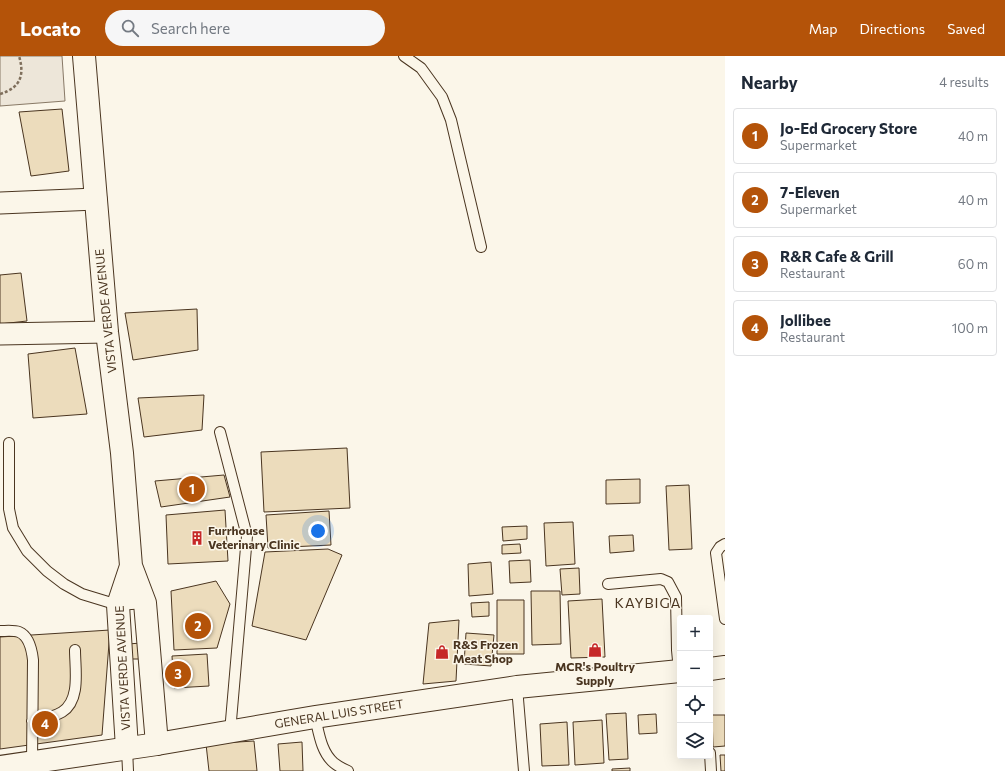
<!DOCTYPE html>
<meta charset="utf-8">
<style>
:root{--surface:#fff;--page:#f6f6f7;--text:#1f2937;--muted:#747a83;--line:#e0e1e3;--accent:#b45309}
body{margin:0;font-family:Commissioner,sans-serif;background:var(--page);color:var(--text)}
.controls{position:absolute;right:12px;bottom:12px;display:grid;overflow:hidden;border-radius:4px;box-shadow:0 4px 16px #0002}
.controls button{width:36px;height:36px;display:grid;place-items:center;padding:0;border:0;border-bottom:1px solid var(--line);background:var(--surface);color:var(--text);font:20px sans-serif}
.you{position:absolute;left:318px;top:475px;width:14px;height:14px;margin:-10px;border:3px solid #fff;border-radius:50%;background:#1a73e8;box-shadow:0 0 0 6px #1a73e833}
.badge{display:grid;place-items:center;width:26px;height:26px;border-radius:50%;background:var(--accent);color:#fff;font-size:13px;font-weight:700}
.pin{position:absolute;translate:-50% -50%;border:2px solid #fff;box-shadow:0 1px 4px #0006}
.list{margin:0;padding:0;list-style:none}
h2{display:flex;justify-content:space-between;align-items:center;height:52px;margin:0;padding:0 16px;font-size:17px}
h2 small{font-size:13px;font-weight:400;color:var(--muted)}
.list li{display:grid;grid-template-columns:26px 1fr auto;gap:12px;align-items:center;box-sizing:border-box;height:56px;margin:0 8px 8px;padding:0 8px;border:1px solid var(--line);border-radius:4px}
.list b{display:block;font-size:15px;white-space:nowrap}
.list p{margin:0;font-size:13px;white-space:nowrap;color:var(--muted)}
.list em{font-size:13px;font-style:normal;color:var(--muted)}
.icon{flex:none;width:22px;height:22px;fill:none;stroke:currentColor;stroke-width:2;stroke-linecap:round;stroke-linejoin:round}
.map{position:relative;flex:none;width:725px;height:715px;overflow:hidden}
header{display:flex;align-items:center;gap:24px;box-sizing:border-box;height:56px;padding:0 20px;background:var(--accent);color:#fff}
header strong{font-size:19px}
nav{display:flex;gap:22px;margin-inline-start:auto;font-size:14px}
.search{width:280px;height:36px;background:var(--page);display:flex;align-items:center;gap:10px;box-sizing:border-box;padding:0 14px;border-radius:22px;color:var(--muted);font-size:15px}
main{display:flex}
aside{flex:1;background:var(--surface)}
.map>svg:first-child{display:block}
</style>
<header>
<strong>Locato</strong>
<div class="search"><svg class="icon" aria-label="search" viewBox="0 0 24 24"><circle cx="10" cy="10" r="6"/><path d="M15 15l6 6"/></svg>Search here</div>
<nav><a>Map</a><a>Directions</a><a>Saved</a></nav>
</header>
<main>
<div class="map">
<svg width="725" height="715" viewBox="0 0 725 715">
<rect width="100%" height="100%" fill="#fbf6e9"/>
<path fill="#ede6d9" stroke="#887966" d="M0,0H62L65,45L0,50Z"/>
<path fill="#ecdcbc" stroke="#4a3520" d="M62,53L69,115L31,120L19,56Z
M21,217L27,265L0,268V219Z
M197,253L198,294L133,304L125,257Z
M75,292L87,358L33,362L28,298Z
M204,339L202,374L144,381L138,342Z
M347,392L350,452L264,456L261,396Z
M224,419L230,441L161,451L155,425Z
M640,423V447L606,448V424Z
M689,429L692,493L669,494L666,430Z
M225,454L228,505L168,508L166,459Z
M329,455L331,489L268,492L266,459Z
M573,466L575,508L546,510L544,467Z
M527,470V483L503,485L502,471Z
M633,479L634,495L610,497L609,480Z
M520,488L521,497L502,498V489Z
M328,493L342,499L306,584L252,570L265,496Z
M530,504L531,526L510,527L509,505Z
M491,506L493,538L469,540L468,508Z
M579,512L580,538L562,539L560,513Z
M216,525L230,548L217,592L174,594L171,535Z
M531,535H560L561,588L532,589Z
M602,543L605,601L571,602L568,545Z
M497,544H524V598H497Z
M489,546V560L472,561L471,547Z
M459,564L456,625L423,628L429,567Z
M110,574L102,679L0,693V581Z
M466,577L494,579L491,610L464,608Z
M141,587L142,603H129L128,588Z
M207,598L209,630L174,632L172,600Z
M626,657L628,703L609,704L606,658Z
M656,658L657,677L639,678L638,659Z
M712,659H725V690L713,691Z
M602,664L604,707L575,709L573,666Z
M567,666L569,709L542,710L540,668Z
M254,685L257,715H209L206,688Z
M302,686L303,715H280L278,688Z
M720,699H725V715H721Z
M630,712V715H612V713Z"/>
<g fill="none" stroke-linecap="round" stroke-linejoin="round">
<defs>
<path id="service" d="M404,0L421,12L442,41L451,64L481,191
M220,376L247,480L230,676
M9,387V453L13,472L27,495L47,515L64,528L82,538L118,549L145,547
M725,488L720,491L716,497L725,563
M608,528L661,523L668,526L676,541L677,594L679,615
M0,575C6,575 14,574 19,576C29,580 32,595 33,604L32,706
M517,631L524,715
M315,661C319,677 321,696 334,707C338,710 343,713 348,715
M32,665C42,663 54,661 62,656C81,644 75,613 75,594
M127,692L128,715
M710,697L711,715"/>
<path id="minor" d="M0,147L96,143
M0,278L107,276"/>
<path id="tertiary" d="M84,0L107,276L122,397L131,510L145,547L157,688
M127,692L118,549L131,510"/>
<path id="primary" d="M710,613L725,611
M0,711L157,688L315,661L517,631L680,615"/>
</defs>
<use href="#service" stroke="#4a3520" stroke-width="12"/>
<use href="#minor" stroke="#4a3520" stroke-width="23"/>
<use href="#tertiary" stroke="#4a3520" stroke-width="24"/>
<use href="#primary" stroke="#4a3520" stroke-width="24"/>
<path stroke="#7f6f5c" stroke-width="2.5" stroke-dasharray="3 2" stroke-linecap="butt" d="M0,38C20,32 25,20 19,0"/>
<use href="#service" stroke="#fbf6e9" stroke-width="10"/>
<use href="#minor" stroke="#fbf6e9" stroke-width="21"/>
<use href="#tertiary" stroke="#fbf6e9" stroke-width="22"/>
<use href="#primary" stroke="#fbf6e9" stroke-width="22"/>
</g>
<defs>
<symbol id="building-bare" viewBox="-9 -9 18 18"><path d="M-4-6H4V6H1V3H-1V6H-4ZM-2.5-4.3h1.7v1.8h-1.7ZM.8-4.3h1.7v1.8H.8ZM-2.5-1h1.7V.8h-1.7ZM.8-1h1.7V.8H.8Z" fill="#c62828" stroke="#fbf6e9" stroke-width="2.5" paint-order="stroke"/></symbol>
<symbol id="shop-bare" viewBox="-9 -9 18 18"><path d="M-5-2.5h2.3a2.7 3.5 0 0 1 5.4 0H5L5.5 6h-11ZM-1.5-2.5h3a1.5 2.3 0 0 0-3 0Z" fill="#c62828" stroke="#fbf6e9" stroke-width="2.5" paint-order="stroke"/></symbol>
</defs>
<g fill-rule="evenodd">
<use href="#building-bare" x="187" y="472" width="20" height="20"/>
<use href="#shop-bare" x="585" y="584" width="20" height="20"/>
<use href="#shop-bare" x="432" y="586" width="20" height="20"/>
</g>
<g text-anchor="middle" stroke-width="3" stroke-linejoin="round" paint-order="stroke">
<g font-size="12" fill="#4a3520" stroke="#fbf6e9">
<text transform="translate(106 255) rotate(-96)" y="4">VISTA VERDE AVENUE</text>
<text transform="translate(123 612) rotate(-93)" y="4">VISTA VERDE AVENUE</text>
<text transform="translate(339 658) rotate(-9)" y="4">GENERAL LUIS STREET</text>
</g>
<g font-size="12" font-weight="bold" fill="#4a3520" stroke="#fbf6e9" text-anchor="start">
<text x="208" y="479">Furrhouse<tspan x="208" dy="14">Veterinary Clinic</tspan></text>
<text x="453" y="593">R&amp;S Frozen<tspan x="453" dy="14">Meat Shop</tspan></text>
<text x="595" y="615" text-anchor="middle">MCR's Poultry<tspan x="595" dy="14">Supply</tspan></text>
</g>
<g font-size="14" letter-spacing="1" fill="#4a3520" stroke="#fbf6e9">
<text x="648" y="552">KAYBIGA</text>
</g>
</g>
</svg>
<div class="controls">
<button>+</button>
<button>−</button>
<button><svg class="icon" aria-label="locate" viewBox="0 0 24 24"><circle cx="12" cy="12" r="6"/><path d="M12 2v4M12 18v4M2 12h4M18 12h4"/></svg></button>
<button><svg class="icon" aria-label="layers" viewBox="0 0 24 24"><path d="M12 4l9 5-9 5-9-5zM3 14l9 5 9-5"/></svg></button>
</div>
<div class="you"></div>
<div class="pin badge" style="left:192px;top:433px">1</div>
<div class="pin badge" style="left:198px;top:570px">2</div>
<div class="pin badge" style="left:178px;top:618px">3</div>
<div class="pin badge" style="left:45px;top:668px">4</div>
</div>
<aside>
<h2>Nearby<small>4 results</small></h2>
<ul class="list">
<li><span class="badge">1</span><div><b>Jo-Ed Grocery Store</b><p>Supermarket</p></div><em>40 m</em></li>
<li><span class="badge">2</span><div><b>7-Eleven</b><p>Supermarket</p></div><em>40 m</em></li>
<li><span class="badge">3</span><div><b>R&amp;R Cafe &amp; Grill</b><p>Restaurant</p></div><em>60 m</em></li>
<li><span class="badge">4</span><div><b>Jollibee</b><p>Restaurant</p></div><em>100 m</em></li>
</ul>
</aside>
</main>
